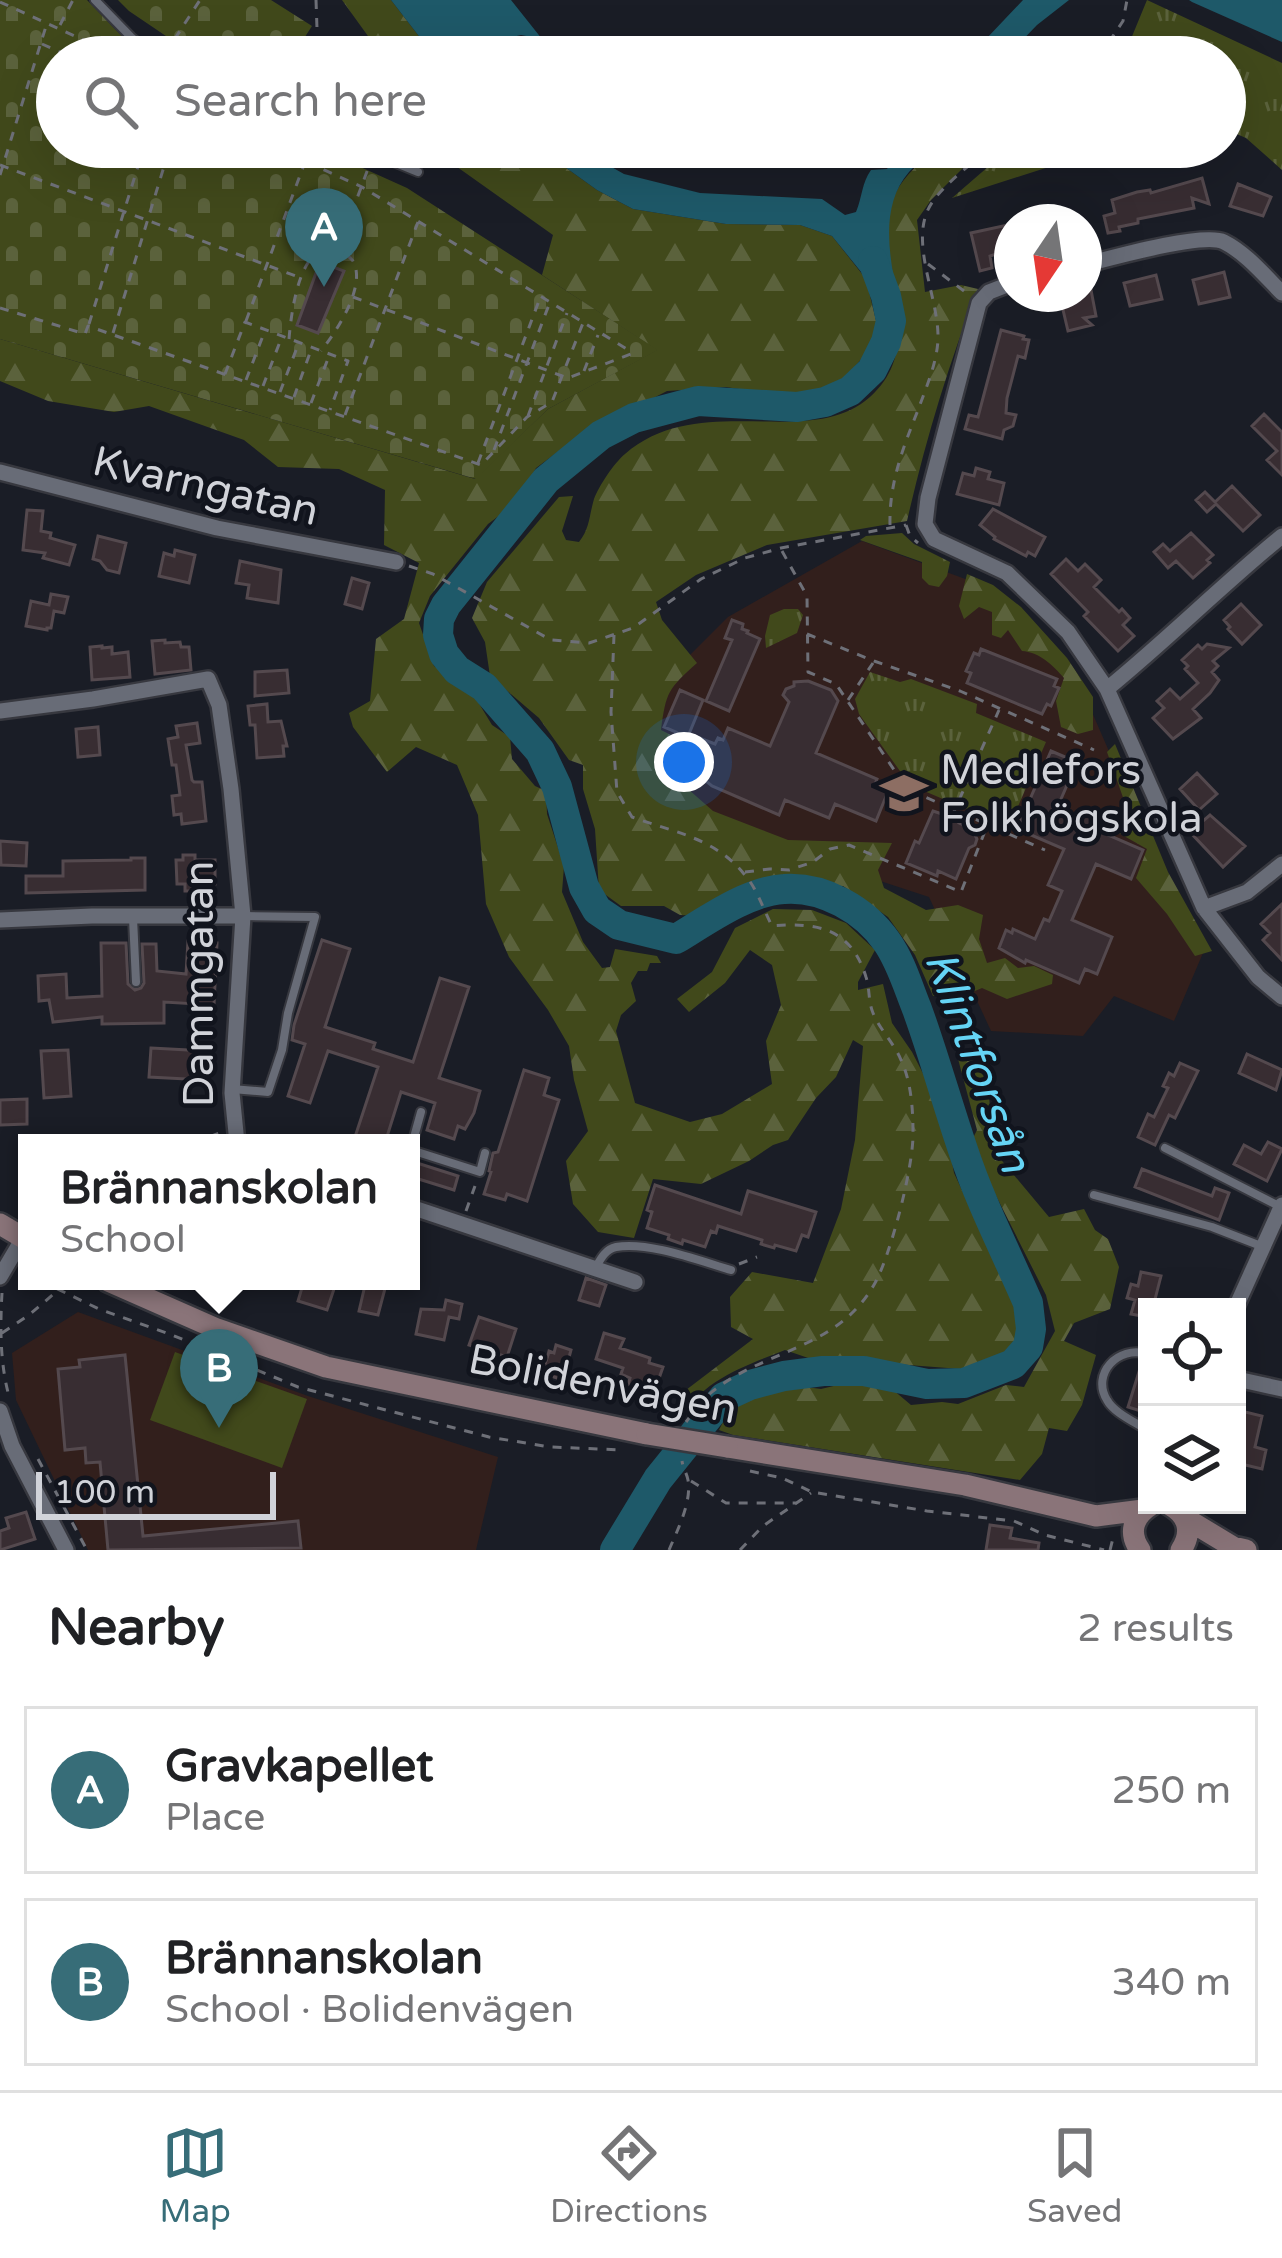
<!DOCTYPE html>
<meta charset="utf-8">
<style>
:root{--surface:#fff;--page:#f6f6f6;--text:#202124;--muted:#757577;--line:#e0e0e0;--accent:#376d78}
body{margin:0;font-family:"Varela Round",sans-serif;background:var(--page);color:var(--text)}
.controls{position:absolute;right:36px;bottom:36px;display:grid;overflow:hidden;border-radius:0px;box-shadow:0 12px 48px #0002}
.controls button{width:108px;height:108px;display:grid;place-items:center;padding:0;border:0;border-bottom:3px solid var(--line);background:var(--surface);color:var(--text);font:60px sans-serif}
.compass{position:absolute;left:994px;top:204px;width:108px;height:108px;border-radius:50%;background:var(--surface);box-shadow:0 12px 48px #0002;rotate:193deg}
.scale{position:absolute;left:36px;bottom:30px;width:240px;box-sizing:border-box;padding-left:12px;border:6px solid #d1d3d9;border-top:0;font-size:33px;line-height:42px;white-space:nowrap;color:#d1d3d9;-webkit-text-stroke:9px #11141d;paint-order:stroke}
.you{position:absolute;left:684px;top:762px;width:42px;height:42px;margin:-30px;border:9px solid #fff;border-radius:50%;background:#1a73e8;box-shadow:0 0 0 18px #1a73e833}
.badge{display:grid;place-items:center;width:78px;height:78px;border-radius:50%;background:var(--accent);color:#fff;font-size:39px;font-weight:700}
.pin{position:absolute;translate:-50% -99px;filter:drop-shadow(0 3px 6px #0008)}
.pin::after{content:'';position:absolute;top:63px;width:42px;height:36px;background:inherit;clip-path:polygon(0 0,100% 0,50% 100%)}
.popup{position:absolute;left:18px;top:1134px;width:402px;height:156px;box-sizing:border-box;display:grid;place-content:center;border-radius:0px;background:var(--surface);filter:drop-shadow(0 3px 9px #0005);font-size:39px;white-space:nowrap;color:var(--muted)}
.popup b{font-size:45px;color:var(--text)}
.popup::after{content:'';position:absolute;left:50%;top:100%;margin-left:-24px;border:24px solid transparent;border-top-color:var(--surface)}
.list{margin:0;padding:0;list-style:none}
h2{display:flex;justify-content:space-between;align-items:center;height:156px;margin:0;padding:0 48px;font-size:51px}
h2 small{font-size:39px;font-weight:400;color:var(--muted)}
.list li{display:grid;grid-template-columns:78px 1fr auto;gap:36px;align-items:center;box-sizing:border-box;height:168px;margin:0 24px 24px;padding:0 24px;border:3px solid var(--line);border-radius:0px}
.list b{display:block;font-size:45px;white-space:nowrap}
.list p{margin:0;font-size:39px;white-space:nowrap;color:var(--muted)}
.list em{font-size:39px;font-style:normal;color:var(--muted)}
.icon{flex:none;width:66px;height:66px;fill:none;stroke:currentColor;stroke-width:2;stroke-linecap:round;stroke-linejoin:round}
.map{position:relative;flex:none;width:1282px;height:1550px;overflow:hidden}
.search{position:absolute;background:var(--surface);box-shadow:0 12px 48px #0002;left:36px;right:36px;top:36px;height:132px;display:flex;align-items:center;gap:30px;box-sizing:border-box;padding:0 42px;border-radius:66px;color:var(--muted);font-size:45px}
.sheet{height:540px;background:var(--surface)}
nav{display:flex;justify-content:space-around;align-items:center;box-sizing:border-box;height:168px;border-top:3px solid var(--line);background:var(--surface);font-size:33px;color:var(--muted)}
nav a{display:grid;justify-items:center;gap:6px}
nav .on{color:var(--accent)}
.map>svg:first-child{display:block}
</style>
<div class="map">
<svg width="1282" height="1550" viewBox="0 0 1282 1550">
<defs>
<pattern id="grass-tufts" width="24" height="20" patternUnits="userSpaceOnUse" patternTransform="scale(3)"><rect width="24" height="20" fill="#41491b"/><path d="M3 7l-1-3M5 7V3M7 7l1-3M15 17l-1-3M17 17v-4M19 17l1-3" fill="none" stroke="#5b623c"/></pattern>
<pattern id="forest-firs" width="22" height="20" patternUnits="userSpaceOnUse" patternTransform="scale(3)"><rect width="22" height="20" fill="#41491b"/><path d="M5 1l3.5 6h-7zM16 11l3.5 6h-7z" fill="#5b623c"/></pattern>
<pattern id="cemetery-stones" width="16" height="16" patternUnits="userSpaceOnUse" patternTransform="scale(3)"><rect width="16" height="16" fill="#41491b"/><path d="M2 7V4a2 2 0 0 1 4 0v3zM10 15v-3a2 2 0 0 1 4 0v3z" fill="#5b623c"/></pattern>
</defs>
<rect width="100%" height="100%" fill="#1a1d26"/>
<path fill="#321f1c" d="M862,541L968,580L1081,687L1149,843L1203,953L1174,1021L1114,996L1083,1036L991,1031L929,897L728,831L633,755L662,683L728,617Z
M78,1312L308,1396L498,1457L476,1550H88L16,1400L12,1353Z"/>
<path fill="url(#grass-tufts)" d="M1147,0L1282,63V170L1246,138L1225,129V57H1119L1126,51Z
M1011,147H1127L1086,155L952,198Z
M902,533L914,544L950,562L947,576L939,587L929,585L922,578V562L860,540L866,536Z
M784,609H798L803,615L797,633L766,648L765,636L770,615Z
M870,672L900,682L911,679L977,704L976,713L1046,742L1009,827L910,785L859,714L855,699Z"/>
<path fill="url(#forest-firs)" d="M342,0H391L435,57H369L373,43Z
M429,147H537L597,190L633,209L726,224L800,225L832,236L866,279L878,329L864,356L836,388L785,396L726,387L667,391L579,436L536,468L516,503L488,524L430,596L419,623L434,666L472,692L492,725L510,737L512,759L535,786L546,791L547,814L564,866L562,892L583,942L602,968L610,967L615,949L657,956L661,963H650L647,971H638L631,983L636,1001L621,1015L616,1031L635,1103L690,1122L722,1114L772,1084L766,1041L781,1005L772,965L750,950L725,983L689,1012L677,999L712,972L735,928L773,909L812,910L846,923L875,950L858,982V990L883,984L892,1023L912,1052L935,1097L946,1129L954,1173L1022,1319L1018,1348L996,1363L961,1369L856,1361H817L785,1350C747,1365 698,1381 681,1421L674,1412L686,1390L753,1339L731,1327L730,1297L752,1272L813,1283L841,1209L855,1140L863,1046L853,1040L836,1077L816,1098L788,1140L773,1145L749,1161L701,1184L653,1179L634,1238L598,1232L573,1204L566,1161L588,1131L574,1080L569,1046L548,1010L509,957L486,904L478,815L457,765L416,747L387,772L353,727L349,713L370,701L376,639L404,619L419,563L384,545L385,490L339,469L278,467L244,440L149,406L114,412L48,401L0,381V339L475,479L548,409L657,350L542,275L553,235Z
M939,147H984L931,200L917,220L925,292L961,285L978,289C948,365 925,442 907,521L767,545L696,575L656,602L662,620L697,663C668,689 666,692 661,730L671,735L669,751L691,760L688,789L713,811L788,840L892,843L878,870L884,888L926,910L958,905L983,915L979,939L987,963L1005,958L1018,968L1034,966L1053,975L1052,984L1007,999L982,988L963,996H933L915,955L888,917L843,886L792,884L785,878L777,877L765,884L733,893L699,916L680,915L664,906H621L599,890L595,829L583,789V765L569,760L539,718L490,676L485,642L472,618L487,582L559,497L573,496L562,531L566,540L579,542C590,528 589,516 594,499C599,486 614,463 625,454C700,389 810,451 870,397C934,339 866,259 895,194C905,174 922,161 939,147Z
M967,574L993,585L1021,607L1067,658L1093,697V730L1078,734L1061,727L1056,701L1064,678C1053,665 1039,652 1022,651L1008,630L1001,638L992,635V612L979,607L964,619L959,606Z
M1115,744L1168,872L1212,951L1195,956L1167,914L1136,878L1147,849L1117,832L1125,803L1107,752Z
M957,1055L975,1056L988,1082L993,1150L1049,1217L1084,1209L1095,1230L1108,1239L1119,1267L1110,1309L1074,1323L1064,1341L1096,1355L1082,1405L1067,1431L1049,1428L1042,1454L1020,1480L733,1435L719,1430L729,1410L753,1396L766,1395L790,1385L821,1389L859,1380L886,1384L911,1405L942,1402L958,1404L1006,1385L1024,1387L1055,1331L1046,1295L970,1144L977,1130Z"/>
<path fill="url(#cemetery-stones)" d="M0,0H87L142,57H57V147H316L407,188L658,350L548,409L476,479L0,339Z
M118,0H271L312,26L292,57H197L129,11Z"/>
<path fill="#41491b" d="M175,1352L307,1399L282,1468L150,1420Z"/>
<path fill="#1e5969" d="M391,0H511L542,39L521,35L503,39L499,53L501,57H435Z
M1023,0H1069L1037,25L1006,57H974L986,39Z
M1189,0H1282V42L1192,2Z
M537,147H583L599,160L624,174L700,193L822,199L845,215L856,212C862,198 862,182 871,170L887,169L902,147H939C929,155 917,163 909,172C880,205 889,255 897,294L872,299L866,278L832,236L800,225L726,224L633,209L597,190Z"/>
<g fill="none" stroke-linecap="round" stroke-linejoin="round">
<path stroke="#1e5969" stroke-width="30" d="M615,1550L658,1479L724,1397L750,1385L784,1376L823,1371H864L927,1384L964,1383L1013,1364L1028,1347L1031,1329L1028,1303C1006,1252 980,1202 963,1150C947,1103 934,1056 917,1009C908,987 901,962 887,942C865,910 823,886 784,889C747,891 706,921 676,939L619,925L597,910L584,887L557,787L540,751L484,687L457,670L444,654L438,635L439,619L446,605L546,480L601,435L634,418L698,401L797,407L825,402L850,391L872,370L886,342L891,321L886,296L873,261"/>
</g>
<path fill="#382d32" stroke="#54494e" stroke-width="3" d="M1202,178L1209,204L1192,198L1194,208L1138,219V223L1119,227L1120,231L1108,233L1104,216L1115,213L1112,200L1137,192L1150,190L1151,193Z
M1238,184L1271,197L1263,216L1230,206Z
M1012,224V249L990,256L992,268L980,271L971,233Z
M320,262L344,271L318,333L297,325Z
M1224,272L1230,297L1199,304L1193,280Z
M1156,275L1162,299L1130,306L1124,283Z
M1091,290L1096,316L1084,318L1092,325L1068,331L1060,297L1084,294Z
M1001,330L1024,336L1023,339L1029,340L1025,358L1018,356L1007,398L1006,413L1016,415L1013,426L1004,430L1002,439L965,429L969,415L978,417Z
M1264,414L1282,432V475L1267,460L1277,451L1252,426Z
M976,468L990,472L988,479L1004,483L999,505L957,494L963,473L974,476Z
M1232,486L1260,515L1243,531L1216,504L1207,512L1196,500L1205,492L1215,502Z
M993,509L1045,537L1035,556L1028,552L1026,556L994,539L995,537L980,525Z
M27,510L43,511L41,531L51,533L50,538L75,545L69,565L43,558L45,553L23,550Z
M1191,533L1213,555L1207,560L1210,563L1193,578L1176,561L1168,568L1154,552L1163,544L1170,551Z
M98,536L126,543L119,573L107,570L100,561L93,559Z
M175,550L195,555L189,583L159,576L164,553L174,556Z
M1066,559L1078,571L1085,564L1101,580L1094,587L1119,612L1122,609L1130,618L1123,625L1134,636L1118,651L1084,616L1088,612L1051,574Z
M240,561L281,570L278,603L247,598L249,585L236,583Z
M352,578L369,583L362,609L345,604Z
M51,594L68,597L64,613L54,611L51,628H47V630L26,626L31,601L49,605Z
M1241,604L1261,625L1242,644L1228,629L1230,627L1224,620Z
M732,620L743,624L742,629L748,631L747,633L760,639L729,711L706,701L732,640L725,638Z
M165,640V643L180,642L181,647H189L191,670L155,674L152,641Z
M1207,644L1229,648L1213,661L1218,666L1212,672L1219,680L1210,693L1193,709L1201,718L1173,739L1153,718L1164,708L1157,701L1170,689L1180,699L1198,683L1185,669L1188,666L1182,660L1198,645L1202,649Z
M102,646V648L112,647V654L128,652L130,677L92,680L90,647Z
M981,649L1057,679L1054,686L1059,688L1051,706L1047,704L1042,714L967,683L971,673L966,671L974,653L979,655Z
M287,670L289,693L255,696V672Z
M808,681L831,690L838,701L816,753L877,779L875,784L889,789L876,821L835,804L829,818L785,800L779,815L712,786L701,777L710,757L673,748L671,745L676,732L664,727L680,690L703,700L689,734L715,744L718,738L723,740L728,728L770,746L789,702L783,695L786,689L794,686V682Z
M267,704L268,722L281,721L287,746H283L284,756L257,758L255,725H250L248,706Z
M197,723L200,743L186,745L192,780L194,782H202L206,821L182,824L181,814L174,815L172,796L180,795L176,765H172L168,739L178,737L176,726Z
M98,727L100,755L78,757L76,729Z
M1051,751L1077,762L1055,813L1079,823L1083,813L1112,825L1108,835L1143,850L1131,879L1096,864L1072,920L1112,937L1097,974L1085,969L1079,983L1026,960L1025,963L999,948L1006,930L1012,933L1013,929L1035,939L1044,919L1049,921L1062,891L1048,885L1064,849L1017,829Z
M1197,773L1217,794L1199,810L1180,789Z
M933,811L960,820L959,823L972,829L977,839L975,845L969,848L956,879L938,871L937,876L906,863L915,841L919,843Z
M1210,815L1245,846L1223,867L1190,832Z
M0,841L27,843L26,866L1,865Z
M183,855H195V860H215V884H205V891H185V884H177L176,860H183Z
M131,858H145V890L26,893V876H63V861L131,860Z
M1282,904V960L1263,940L1270,933L1261,924Z
M322,940L350,949L325,1027L375,1043L373,1049L413,1062L440,978L469,987L439,1078L480,1091L474,1113L465,1129L458,1126L454,1139L427,1130L435,1103L401,1092L385,1143H353L378,1067L328,1051L310,1103L288,1096L305,1044L292,1040L294,1025Z
M188,941L217,943L214,1005L164,1002V1023L102,1024V1017L53,1022L49,1000L39,1001L38,976L66,974L67,998L102,996L101,943H126L128,984L135,990L141,988L144,983L142,944H156L157,971L186,974Z
M151,1048L206,1051L205,1080L149,1077Z
M68,1050L71,1096L44,1098L41,1051Z
M1247,1054L1282,1070L1276,1090L1239,1073Z
M1180,1063L1198,1071L1175,1118L1169,1115L1155,1145L1138,1137L1148,1114L1154,1117L1168,1088L1163,1086L1169,1073L1174,1076Z
M524,1070L549,1078L544,1095L559,1100L527,1201L507,1194L505,1200L484,1194L491,1172L489,1171L493,1153L498,1152Z
M27,1099V1124L0,1125V1100Z
M1268,1142L1282,1149L1267,1181L1234,1164L1244,1145L1261,1154Z
M417,1163L458,1176L454,1190L412,1177Z
M1142,1169L1212,1196L1215,1188L1229,1193L1219,1220L1135,1187Z
M655,1185L741,1214L748,1191L816,1212L808,1237L802,1235L796,1251L775,1245L774,1248L761,1244L762,1240L718,1226L716,1233L711,1231L705,1247L683,1240L682,1244L668,1239L669,1235L647,1228L652,1212L647,1210Z
M1141,1272L1161,1276L1153,1307H1147V1317L1131,1314L1135,1300L1127,1298L1131,1284L1138,1286Z
M586,1278L606,1285L599,1306L579,1300Z
M304,1281H319L335,1286L327,1310L298,1301Z
M366,1281H387L378,1315L359,1311Z
M446,1300L462,1304L459,1319L449,1317L444,1340L416,1334L421,1309L444,1310Z
M479,1317L516,1329L507,1357L469,1345Z
M604,1333L624,1339L620,1348L650,1358L649,1363L663,1367L656,1387L646,1383L644,1390L628,1385L630,1378L621,1374L623,1368L596,1359Z
M556,1345L571,1350L563,1380L542,1373L548,1355L549,1351L554,1353Z
M125,1355L143,1536L298,1521L301,1548L108,1550L100,1462L86,1463L85,1448L65,1450L58,1369L80,1367L79,1360Z
M1142,1362H1147V1413L1128,1407Z
M1237,1410L1262,1416L1255,1447L1266,1450L1262,1469L1237,1463Z
M26,1512L35,1539L0,1550V1531L9,1528L6,1518Z
M990,1525L1012,1528L1010,1538L1039,1543L1038,1550H986Z"/>
<g fill="none" stroke-linecap="round" stroke-linejoin="round">
<defs>
<path id="service" d="M95,0L131,37L155,57
M357,147L418,172
M133,918L136,982
M232,1089L268,1092L282,1050L288,1013L315,917L244,916
M411,1148L421,1112
M1165,1148L1279,1206
M411,1150L480,1172L485,1153
M1094,1195L1212,1227L1261,1246
M596,1267C601,1258 606,1249 616,1247C648,1241 700,1261 731,1270
M1147,1354C1118,1345 1091,1374 1107,1400C1114,1413 1135,1422 1147,1430"/>
<path id="minor" d="M1084,265C1111,258 1203,232 1224,242C1246,253 1265,276 1282,293
M1012,283L989,292L979,303L928,498L925,524L934,539L1007,573L1068,632L1107,689L1204,908L1258,977L1282,997
M0,472L217,528L396,562
M1107,689C1167,640 1222,585 1282,536
M0,711L93,699L208,679L219,705L231,789L243,916L232,1093L237,1143
M1204,908L1247,892L1282,864
M0,920L92,916H243
M411,1207L635,1282
M0,1277L23,1238
M1236,1307L1282,1205
M1237,1379L1282,1389
M0,1411L12,1446L66,1550"/>
<path id="secondary" d="M0,1224L27,1240
M108,1281L217,1329L326,1367L647,1434
M727,1447L965,1485L1096,1516L1143,1510
M1170,1505C1188,1515 1193,1532 1181,1550
M1185,1518L1233,1547L1246,1550
M1140,1550C1128,1533 1133,1516 1151,1505"/>
</defs>
<use href="#service" stroke="#37383f" stroke-width="12"/>
<use href="#minor" stroke="#37383f" stroke-width="20"/>
<use href="#secondary" stroke="#37383f" stroke-width="26"/>
<path stroke="#6e7078" stroke-width="3" stroke-dasharray="9 9" stroke-linecap="butt" d="M316,0L318,57
M0,2L121,57
M60,25L73,0
M42,44L71,57
M165,54L200,0
M1099,57L1123,21L1127,0
M0,165L301,278
M0,175L47,23
M339,247L369,166
M928,264L968,294
M353,297L562,376L583,323
M0,308L85,334L88,326L481,465L527,417L552,402L562,376L568,378L631,354L630,351L362,187L273,147
M246,321L305,162
M89,324L144,147
M113,333L170,147
M289,339C291,316 297,264 319,252C325,248 331,248 339,248C341,250 352,259 353,261C367,286 336,332 321,351
M584,371L598,335
M225,374L245,322L348,361L330,410
M246,380L264,333
M263,386L281,339
M280,392L298,345
M294,397L311,350
M311,403L329,356
M345,415L418,222
M528,416L567,313
M494,450L550,302
M478,463L540,298
M890,525C889,483 903,448 918,410C926,388 937,363 938,339C939,300 912,248 927,212C935,190 974,162 992,147
M906,525L910,536L918,543
M782,551L807,596L808,672L836,684L907,789L1045,850
M409,566L433,574L551,640L589,643L633,628L701,579L745,558L781,548L906,525
M807,634L874,661L960,691L1094,750
M614,635L611,712L617,792L632,817C673,832 715,838 744,874C757,888 763,909 772,926C817,922 851,928 866,977C870,989 868,1001 873,1013C880,1030 894,1043 901,1060C911,1081 913,1109 913,1132C914,1165 891,1254 875,1283C839,1348 769,1349 717,1388C704,1397 695,1410 686,1422
M848,700L873,663
M952,816L999,710
M745,872L770,869L789,870L813,862L830,849L849,845L961,892L987,826
M193,1143L222,1132
M466,1211L475,1186
M739,1264L757,1257
M41,1281L99,1309L172,1335L298,1387L489,1437L550,1447L624,1450
M2,1293C0,1326 0,1364 9,1396
M2,1333L29,1315L56,1292
M38,1459L87,1550
M750,1471L782,1478L812,1492L927,1511L1014,1521L1045,1535L1104,1550
M691,1481L726,1503H797
M669,1550C677,1531 692,1502 688,1480C687,1474 683,1468 682,1461
M740,1550L763,1526L811,1493
M1110,1550L1114,1534"/>
<use href="#service" stroke="#686c77" stroke-width="8"/>
<use href="#minor" stroke="#686c77" stroke-width="15"/>
<use href="#secondary" stroke="#8a7479" stroke-width="21"/>
<defs>
<path id="secondary-bridge" d="M647,1434L727,1447"/>
</defs>
<use href="#secondary-bridge" stroke="#37383f" stroke-width="26" stroke-linecap="butt"/>
<use href="#secondary-bridge" stroke="#8a7479" stroke-width="21"/>
</g>
<defs>
<symbol id="school-bare" viewBox="-9 -9 18 18"><path d="M0-5L7-2L0 1L-7-2ZM-4 1L0 2.5L4 1V4Q0 6-4 4Z" fill="#8d6e63" stroke="#11141d" stroke-width="2.5" paint-order="stroke"/></symbol>
</defs>
<g fill-rule="evenodd">
<use href="#school-bare" x="871" y="760" width="66" height="66"/>
</g>
<g text-anchor="middle" stroke-width="9" stroke-linejoin="round" paint-order="stroke">
<g font-size="42" fill="#d1d3d9" stroke="#11141d">
<text transform="translate(206 485) rotate(13)" y="15">Kvarngatan</text>
<text transform="translate(198 984) rotate(-90)" y="15">Dammgatan</text>
<text transform="translate(603 1383) rotate(11)" y="15">Bolidenvägen</text>
</g>
<g font-size="42" fill="#d1d3d9" stroke="#11141d" text-anchor="start">
<text x="940" y="784">Medlefors<tspan x="940" dy="48">Folkhögskola</tspan></text>
</g>
<g font-size="45" font-style="italic" fill="#65d4f5" stroke="#11141d">
<text transform="translate(979 1061) rotate(70)" y="16">Klintforsån</text>
</g>
</g>
</svg>
<div class="controls">
<button><svg class="icon" aria-label="locate" viewBox="0 0 24 24"><circle cx="12" cy="12" r="6"/><path d="M12 2v4M12 18v4M2 12h4M18 12h4"/></svg></button>
<button><svg class="icon" aria-label="layers" viewBox="0 0 24 24"><path d="M12 4l9 5-9 5-9-5zM3 14l9 5 9-5"/></svg></button>
</div>
<svg class="compass" viewBox="-18 -18 36 36"><path d="M0-13l5 13h-10z" fill="#e53935"/><path d="M0 13l5-13h-10z" fill="#757577"/></svg>
<div class="scale">100 m</div>
<div class="you"></div>
<div class="pin badge" style="left:324px;top:287px">A</div>
<div class="pin badge" style="left:219px;top:1428px">B</div>
<div class="popup"><b>Brännanskolan</b>School</div>
<div class="search"><svg class="icon" aria-label="search" viewBox="0 0 24 24"><circle cx="10" cy="10" r="6"/><path d="M15 15l6 6"/></svg>Search here</div>
</div>
<section class="sheet">
<h2>Nearby<small>2 results</small></h2>
<ul class="list">
<li><span class="badge">A</span><div><b>Gravkapellet</b><p>Place</p></div><em>250 m</em></li>
<li><span class="badge">B</span><div><b>Brännanskolan</b><p>School · Bolidenvägen</p></div><em>340 m</em></li>
</ul>
</section>
<nav>
<a class="on"><svg class="icon" aria-label="map" viewBox="0 0 24 24"><path d="M3 6l6-2 6 2 6-2v14l-6 2-6-2-6 2zM9 4v14M15 6v14"/></svg>Map</a>
<a><svg class="icon" aria-label="directions" viewBox="0 0 24 24"><path d="M12 3l9 9-9 9-9-9zM9 14v-3h6M13 9l2 2-2 2"/></svg>Directions</a>
<a><svg class="icon" aria-label="saved" viewBox="0 0 24 24"><path d="M7 4h10v16l-5-4-5 4z"/></svg>Saved</a>
</nav>
